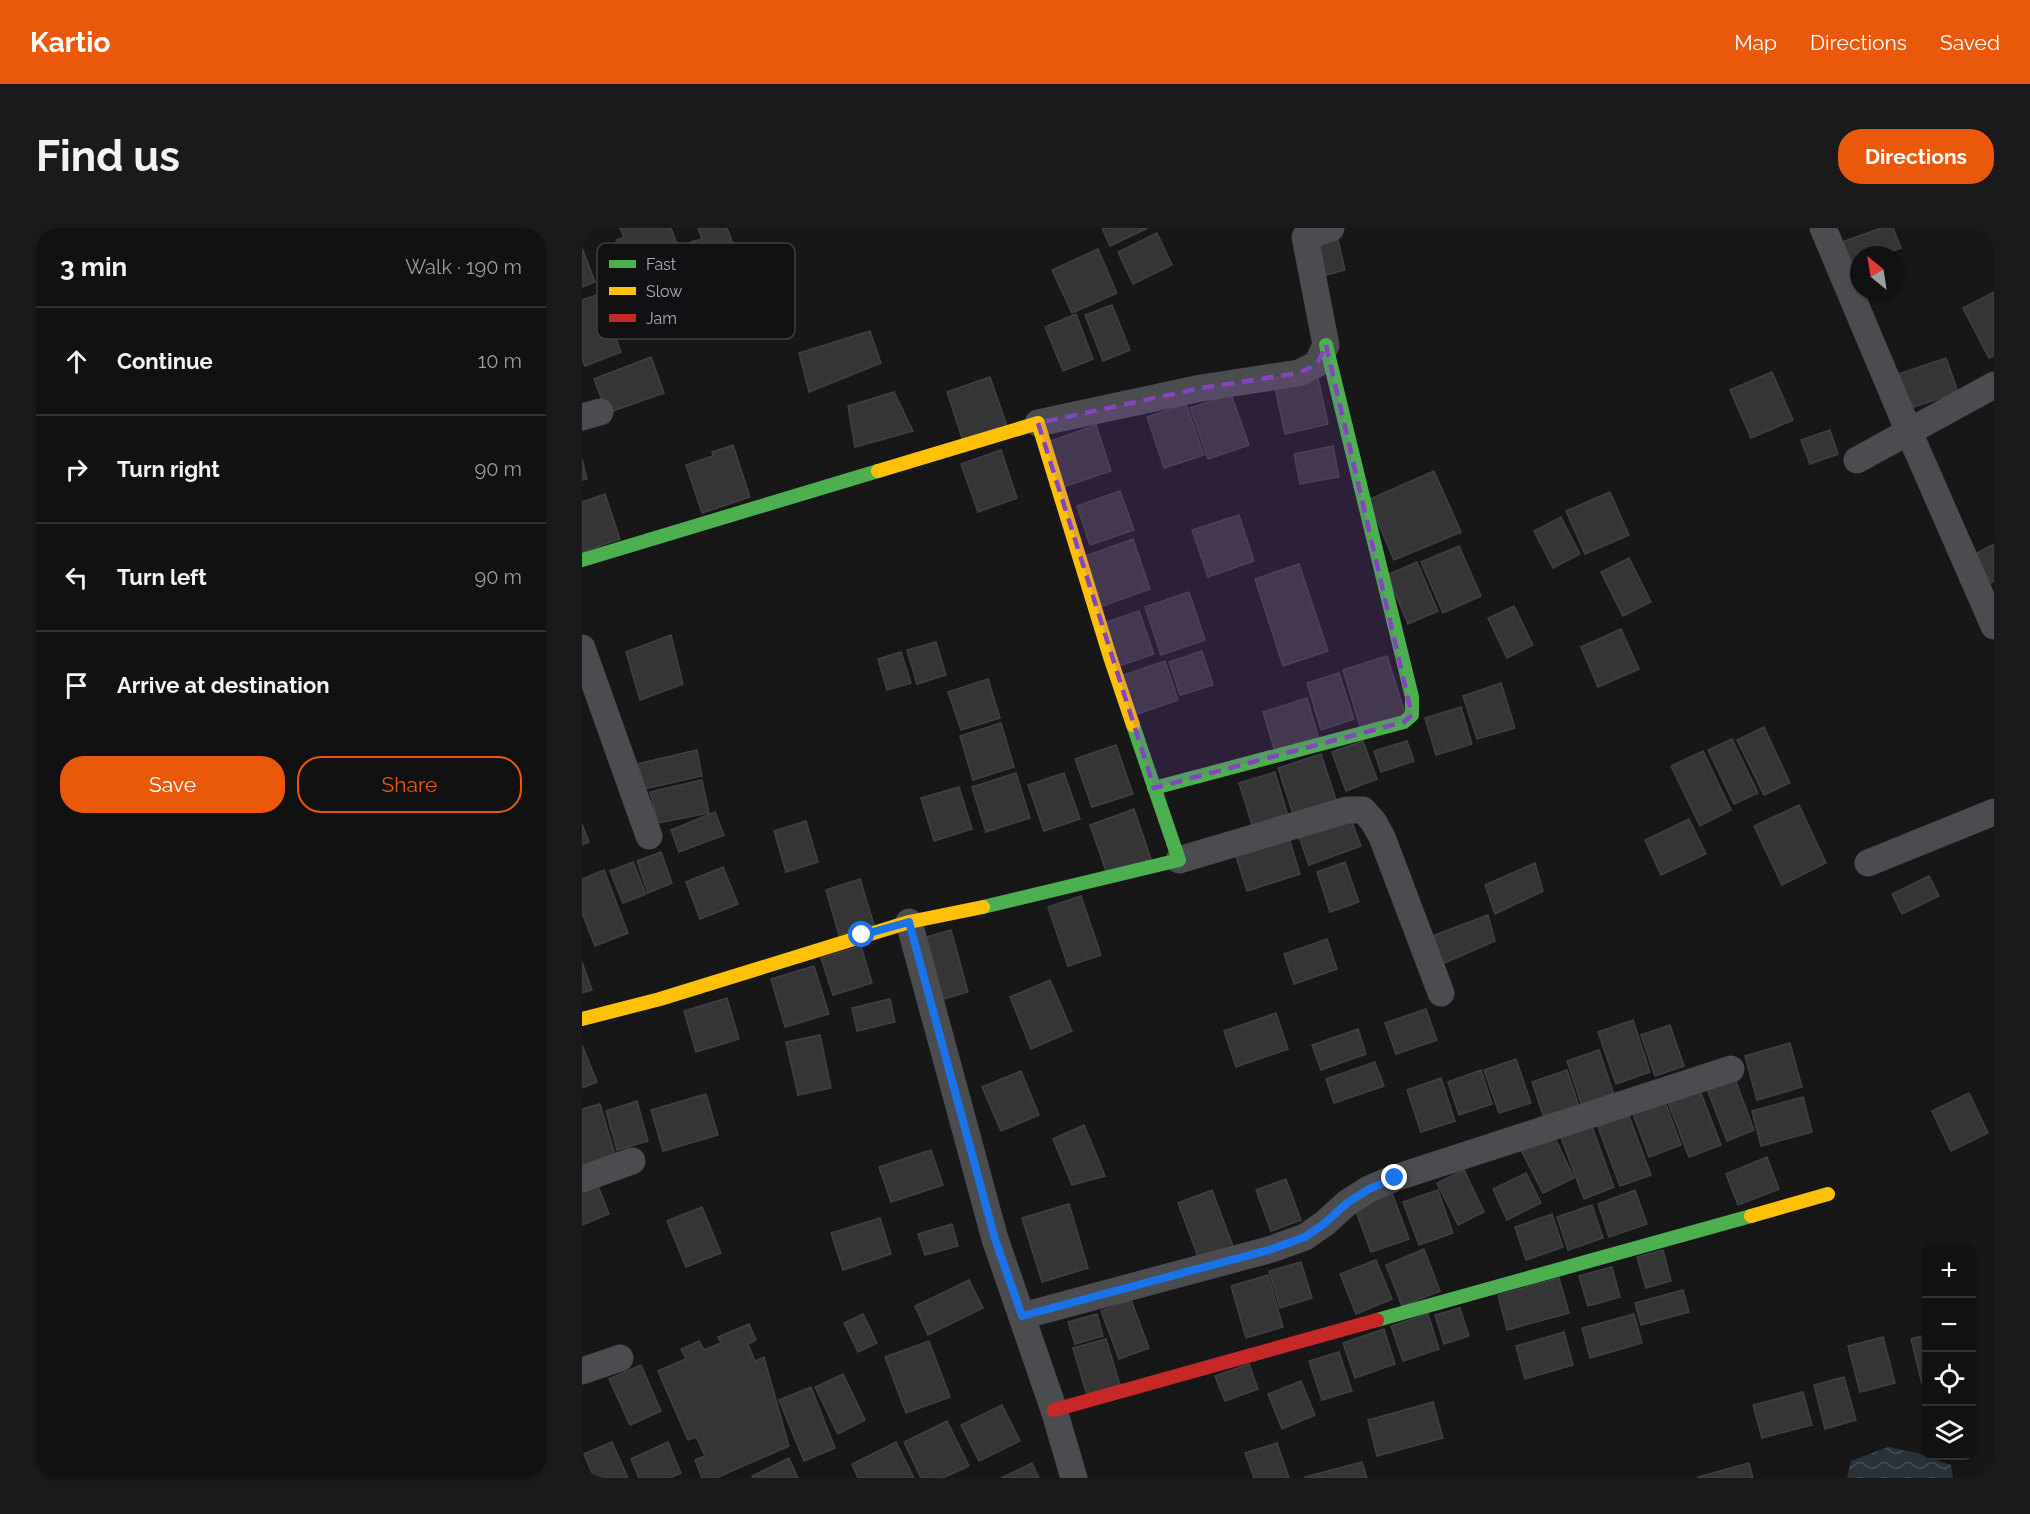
<!DOCTYPE html>
<meta charset="utf-8">
<style>
:root{--surface:#111;--page:#1a1a1a;--text:#f1f3f6;--muted:#9c9d9f;--line:#303131;--accent:#ea580c}
body{margin:0;font-family:Raleway,sans-serif;background:var(--page);color:var(--text)}
.controls{position:absolute;right:18px;bottom:18px;display:grid;overflow:hidden;border-radius:12px;box-shadow:0 2px 4px #0004}
.controls button{width:54px;height:54px;display:grid;place-items:center;padding:0;border:0;border-bottom:2px solid var(--line);background:var(--surface);color:var(--text);font:30px sans-serif}
.compass{position:absolute;left:1268px;top:18px;width:54px;height:54px;border-radius:50%;background:var(--surface);box-shadow:0 2px 4px #0004;rotate:330deg}
.stop{position:absolute;width:18px;height:18px;margin:-14px;border:4px solid #1a73e8;border-radius:50%;background:#fff}
.stop.end{background:#1a73e8;border-color:#fff;box-shadow:0 2px 6px #0008}
.list{margin:0;padding:0;list-style:none}
h2{display:flex;justify-content:space-between;align-items:center;height:78px;margin:0;padding:0 24px;font-size:26px}
h2 small{font-size:20px;font-weight:400;color:var(--muted)}
.list li{display:grid;grid-template-columns:39px 1fr auto;gap:18px;align-items:center;box-sizing:border-box;height:108px;padding:0 24px;border-top:2px solid var(--line)}
.list b{display:block;font-size:22px;white-space:nowrap}
.list em{font-size:20px;font-style:normal;color:var(--muted)}
.actions{display:flex;gap:12px;padding:18px 24px}
.actions a{flex:1;padding:14px 0;border:2px solid var(--accent);border-radius:24px;text-align:center;font-size:21px;color:var(--accent)}
.actions .main{background:var(--accent);color:#fff}
.icon{flex:none;width:33px;height:33px;fill:none;stroke:currentColor;stroke-width:2;stroke-linecap:round;stroke-linejoin:round}
.map{position:relative;flex:none;width:1412px;height:1250px;overflow:hidden;border-radius:24px}
header{display:flex;align-items:center;gap:36px;box-sizing:border-box;height:84px;padding:0 30px;background:var(--accent);color:#fff}
header strong{font-size:28px}
nav{display:flex;gap:33px;margin-inline-start:auto;font-size:21px}
.intro{display:flex;align-items:center;justify-content:space-between;box-sizing:border-box;height:144px;padding:0 36px}
h1{margin:0;font-size:42px}
.button{padding:15px 27px;border-radius:24px;background:var(--accent);color:#fff;font-size:21px;font-weight:700}
main{display:flex;gap:36px;padding:0 36px}
aside{flex:1;background:var(--surface);border-radius:24px;box-shadow:0 2px 4px #0004}
.map>svg:first-child{display:block}
</style>
<header>
<strong>Kartio</strong>
<nav><a>Map</a><a>Directions</a><a>Saved</a></nav>
</header>
<div class="intro"><h1>Find us</h1><a class="button">Directions</a></div>
<main>
<aside>
<h2>3 min<small>Walk · 190 m</small></h2>
<ul class="list">
<li><svg class="icon" aria-label="ahead" viewBox="0 0 24 24"><path d="M12 20V5M6 11l6-6 6 6"/></svg><div><b>Continue</b></div><em>10 m</em></li>
<li><svg class="icon" aria-label="right" viewBox="0 0 24 24"><path d="M7 20v-9h11M14 6l5 5-5 5"/></svg><div><b>Turn right</b></div><em>90 m</em></li>
<li><svg class="icon" aria-label="left" viewBox="0 0 24 24"><path d="M17 20v-9H6M10 6l-5 5 5 5"/></svg><div><b>Turn left</b></div><em>90 m</em></li>
<li><svg class="icon" aria-label="arrive" viewBox="0 0 24 24"><path d="M6 21V4h12l-3 4 3 4H6"/></svg><div><b>Arrive at destination</b></div></li>
</ul>
<div class="actions"><a class="main">Save</a><a>Share</a></div>
</aside>
<div class="map">
<svg width="1412" height="1250" viewBox="0 0 1412 1250">
<defs>
<pattern id="water-waves" width="16" height="10" patternUnits="userSpaceOnUse" patternTransform="scale(1.5)"><rect width="16" height="10" fill="#2a3239"/><path d="M0 5q4-4 8 0t8 0" fill="none" stroke="#464d54"/></pattern>
</defs>
<rect width="100%" height="100%" fill="#171717"/>
<path fill="url(#water-waves)" d="M1306,1219L1335,1225L1369,1237L1371,1250H1265L1269,1233Z"/>
<path fill="#353536" stroke="#3f4043" stroke-width="1.5" d="M38,0H89L96,19L52,35L47,24L40,27L34,12L42,9Z
M116,0H145L164,51L148,57L144,45L123,53L109,14L120,11Z
M520,0H566L528,18Z
M1299,0H1311L1319,20L1300,27H1277V35L1264,40L1255,16Z
M575,5L590,37L551,56L536,24Z
M756,12L763,42L740,48L733,18Z
M0,20L13,54L0,59Z
M516,21L535,65L490,85L470,42Z
M1412,64V128L1407,130L1381,80Z
M18,66L39,124L3,138L0,130V72Z
M530,77L548,122L521,133L503,87Z
M494,86L511,131L481,143L463,99Z
M288,103L299,135L227,164L217,125Z
M69,129L82,165L25,185L12,151Z
M1364,130L1376,164L1326,181L1314,147Z
M1190,144L1211,192L1169,210L1148,162Z
M408,149L425,198L381,213L365,164Z
M736,150L746,196L703,206L693,160Z
M312,164L331,203L273,219L266,178Z
M649,166L667,217L626,231L608,180Z
M604,176L622,227L582,240L565,189Z
M514,197L529,243L481,259L466,214Z
M1248,202L1256,226L1228,236L1219,212Z
M151,217L168,269L120,285L104,237L131,228L130,224Z
M751,218L757,249L718,256L712,226Z
M419,222L435,270L396,284L379,236Z
M0,231L5,251L0,252Z
M852,243L879,304L812,332L786,272Z
M538,263L552,302L508,317L495,278Z
M1028,264L1047,307L1003,326L984,283Z
M23,266L38,311L0,324V274Z
M657,287L672,333L626,349L610,302Z
M979,289L998,326L971,340L952,303Z
M551,311L568,361L515,380L498,330Z
M1412,316V353L1409,355L1393,326Z
M877,318L899,368L861,385L839,334Z
M1047,330L1069,374L1041,388L1019,344Z
M835,334L856,383L826,396L805,347Z
M717,336L746,423L701,438L673,351Z
M607,364L623,412L579,427L563,379Z
M932,378L951,417L925,430L906,390Z
M557,383L572,426L537,438L522,395Z
M1039,401L1057,441L1016,459L999,419Z
M89,407L101,456L58,472L44,424Z
M354,414L364,447L335,456L325,422Z
M620,423L631,457L598,467L587,434Z
M319,424L329,455L305,462L296,431Z
M805,428L824,488L779,502L761,442Z
M583,433L596,472L549,488L536,449Z
M757,445L772,491L739,502L725,455Z
M406,451L418,490L379,502L366,464Z
M919,455L933,500L895,511L881,468Z
M725,470L737,511L693,524L681,484Z
M879,479L890,516L854,527L843,490Z
M419,495L432,539L391,552L378,508Z
M1182,499L1208,555L1182,567L1155,512Z
M1150,511L1176,565L1152,576L1126,522Z
M781,513L795,551L764,563L750,524Z
M825,513L832,533L799,544L792,523Z
M534,517L551,566L510,579L493,531Z
M115,522L120,548L57,562L51,537Z
M1121,523L1149,582L1118,598L1089,538Z
M739,526L756,578L713,592L696,540Z
M693,544L708,595L673,606L657,555Z
M434,545L448,590L404,604L390,559Z
M482,545L498,591L462,603L446,557Z
M120,552L127,585L76,595L68,564Z
M377,559L390,601L352,613L339,570Z
M1217,577L1244,635L1200,657L1172,598Z
M552,581L569,631L525,646L508,597Z
M133,584L142,607L97,624L89,602Z
M768,589L779,618L727,637L717,609Z
M1107,591L1124,626L1079,647L1063,612Z
M224,593L236,634L204,644L192,603Z
M0,596L7,614L0,617Z
M706,607L718,646L665,663L653,625Z
M79,624L90,655L66,665L55,633Z
M51,634L64,666L41,675L28,643Z
M763,634L777,674L748,684L735,644Z
M953,635L961,663L913,686L903,657Z
M141,639L156,676L118,691L104,654Z
M22,642L46,705L13,718L0,685V651Z
M1347,648L1357,668L1320,686L1310,666Z
M278,651L292,697L257,707L244,662Z
M499,668L519,727L486,738L466,679Z
M906,687L913,713L860,736L850,708Z
M369,702L386,764L355,773L337,711Z
M745,711L755,741L712,756L702,726Z
M279,718L290,755L251,767L239,730Z
M0,734L10,762L0,765Z
M232,738L247,786L203,799L189,751Z
M468,752L490,803L449,821L428,769Z
M145,770L157,811L114,824L102,783Z
M308,771L313,794L275,803L270,780Z
M844,781L855,812L814,826L803,795Z
M694,785L706,821L654,839L642,803Z
M1051,792L1068,844L1034,856L1016,804Z
M1088,797L1102,838L1073,848L1059,807Z
M776,801L784,826L739,842L730,817Z
M238,807L249,860L216,867L204,814Z
M1208,815L1220,859L1175,872L1163,828Z
M0,817L15,854L0,860Z
M1017,822L1032,867L1000,878L985,833Z
M934,831L949,875L917,885L902,842Z
M793,834L802,858L752,875L744,851Z
M899,842L910,876L877,887L866,854Z
M985,842L998,881L963,893L950,854Z
M439,843L457,887L419,903L400,859Z
M859,850L873,893L839,904L825,862Z
M1153,851L1172,902L1145,913L1125,861Z
M1117,860L1139,917L1107,929L1085,872Z
M1387,865L1406,905L1369,923L1350,883Z
M124,866L136,907L81,923L69,882Z
M1221,869L1230,904L1179,918L1170,883Z
M1082,871L1099,917L1067,929L1050,883Z
M55,873L66,913L35,922L24,883Z
M18,876L34,930L0,940V881Z
M1047,888L1069,947L1038,958L1016,899Z
M1009,896L1032,959L1002,971L978,907Z
M502,897L523,948L490,957L471,911Z
M971,906L992,950L961,965L939,922Z
M349,922L361,957L309,974L297,939Z
M1185,929L1197,961L1156,977L1144,946Z
M882,942L902,984L876,997L855,955Z
M944,945L959,975L925,992L911,961Z
M704,951L719,992L689,1003L674,962Z
M16,958L27,986L0,997V964Z
M630,962L652,1021L618,1034L596,975Z
M856,962L871,1005L837,1017L821,974Z
M1053,962L1065,996L1027,1009L1016,976Z
M810,965L827,1011L789,1024L772,978Z
M487,976L506,1040L460,1054L440,990Z
M1010,977L1021,1010L986,1022L975,989Z
M120,979L139,1025L104,1039L85,993Z
M970,986L981,1019L944,1032L933,999Z
M298,990L309,1026L261,1042L249,1005Z
M370,996L376,1018L343,1027L336,1006Z
M842,1021L858,1063L820,1078L804,1037Z
M1081,1022L1089,1053L1064,1060L1055,1029Z
M794,1032L810,1071L774,1086L758,1046Z
M719,1034L730,1070L698,1080L687,1043Z
M1030,1039L1038,1069L1006,1078L997,1048Z
M686,1047L701,1099L664,1110L649,1058Z
M977,1050L987,1085L925,1102L916,1067Z
M387,1052L401,1080L346,1107L333,1078Z
M1101,1062L1107,1084L1059,1097L1053,1075Z
M549,1072L567,1120L537,1131L519,1083Z
M878,1080L887,1108L862,1116L853,1087Z
M281,1086L295,1115L276,1124L262,1095Z
M515,1086L521,1108L493,1116L486,1094Z
M846,1086L857,1121L821,1133L809,1098Z
M1052,1086L1060,1115L1008,1130L1000,1100Z
M167,1096L174,1112L166,1116L173,1133L182,1129L207,1218L134,1250H120L113,1232L123,1228L114,1209L106,1212L76,1143L104,1131L99,1121L117,1113L122,1122L139,1115L136,1109Z
M802,1101L813,1136L773,1150L761,1115Z
M982,1104L991,1137L943,1151L934,1118Z
M1344,1107V1160H1341L1329,1111Z
M1301,1109L1313,1155L1278,1164L1266,1118Z
M524,1111L538,1157L505,1167L491,1120Z
M347,1113L368,1169L324,1185L303,1129Z
M757,1124L770,1163L740,1172L727,1133Z
M667,1136L676,1161L643,1173L633,1148Z
M59,1137L79,1183L48,1197L27,1151Z
M261,1146L283,1192L256,1206L233,1159Z
M1262,1149L1274,1192L1243,1201L1232,1157Z
M719,1153L733,1187L700,1201L686,1166Z
M229,1159L253,1220L222,1233L197,1172Z
M1221,1164L1230,1197L1180,1210L1171,1177Z
M851,1174L861,1210L795,1228L786,1192Z
M420,1177L438,1213L397,1233L379,1197Z
M365,1193L387,1238L361,1250H339L322,1214Z
M30,1214L46,1250H12L2,1226Z
M86,1214L99,1245L88,1250H57L49,1231Z
M314,1214L332,1250H276L270,1236Z
M695,1215L707,1250H672L663,1225Z
M207,1230L216,1250H171L170,1248Z
M780,1234L785,1250H723V1249Z
M450,1235L457,1250H419Z
M1167,1235L1171,1250H1116V1249Z"/>
<g fill="none" stroke-linecap="round" stroke-linejoin="round">
<path stroke="#4b4c50" stroke-width="27" d="M1241,0L1327,204L1412,398
M0,189L18,184
M456,195L619,160L717,145L735,136L744,117L723,9L749,0
M1275,232L1412,157
M0,420L67,608
M597,632L765,582H781L791,593L800,609L859,765
M1286,635L1412,584
M327,694L413,1011L472,1182L492,1250
M0,951L50,933
M440,1088L690,1021L723,1009L743,995L765,975L787,961L813,950L1149,841
M0,1143L38,1130"/>
<path stroke="#4caf50" stroke-width="14" d="M0,332L296,243
M572,560L822,494L830,487V469L744,117
M401,679L597,632L551,497
M795,1092L1169,988"/>
<path stroke="#ffc107" stroke-width="14" d="M296,243L456,195L528,429L551,497
M0,791L78,771L327,694L401,679
M1169,988L1246,966"/>
<path stroke="#c62828" stroke-width="14" d="M472,1182L795,1092"/>
</g>
<g fill="none" stroke-linecap="round" stroke-linejoin="round">
<path stroke="#1a73e8" stroke-width="8" d="M280,707L327,694L413,1011L440,1088L690,1021L723,1009L743,995L765,975L787,961L813,950"/>
</g>
<path fill="#8446be" fill-opacity="0.2" stroke="#8446be" stroke-width="4.5" stroke-dasharray="12 8" stroke-linejoin="round" d="M744,117L830,487L822,494L572,560L456,195L619,160L717,145L735,136Z"/>
<rect x="15" y="15" width="198" height="96" rx="9" fill="#111113" stroke="#3e4045" stroke-width="1.5"/>
<rect x="27" y="32" width="27" height="8" fill="#4caf50"/>
<rect x="27" y="59" width="27" height="8" fill="#ffc107"/>
<rect x="27" y="86" width="27" height="8" fill="#c62828"/>
<g font-size="16" fill="#a8adb8">
<text x="64" y="42">Fast</text>
<text x="64" y="69">Slow</text>
<text x="64" y="96">Jam</text>
</g>
</svg>
<div class="controls">
<button>+</button>
<button>−</button>
<button><svg class="icon" aria-label="locate" viewBox="0 0 24 24"><circle cx="12" cy="12" r="6"/><path d="M12 2v4M12 18v4M2 12h4M18 12h4"/></svg></button>
<button><svg class="icon" aria-label="layers" viewBox="0 0 24 24"><path d="M12 4l9 5-9 5-9-5zM3 14l9 5 9-5"/></svg></button>
</div>
<svg class="compass" viewBox="-18 -18 36 36"><path d="M0-13l5 13h-10z" fill="#e53935"/><path d="M0 13l5-13h-10z" fill="#9c9d9f"/></svg>
<div class="stop" style="left:280px;top:707px"></div>
<div class="stop end" style="left:813px;top:950px"></div>
</div>
</main>
